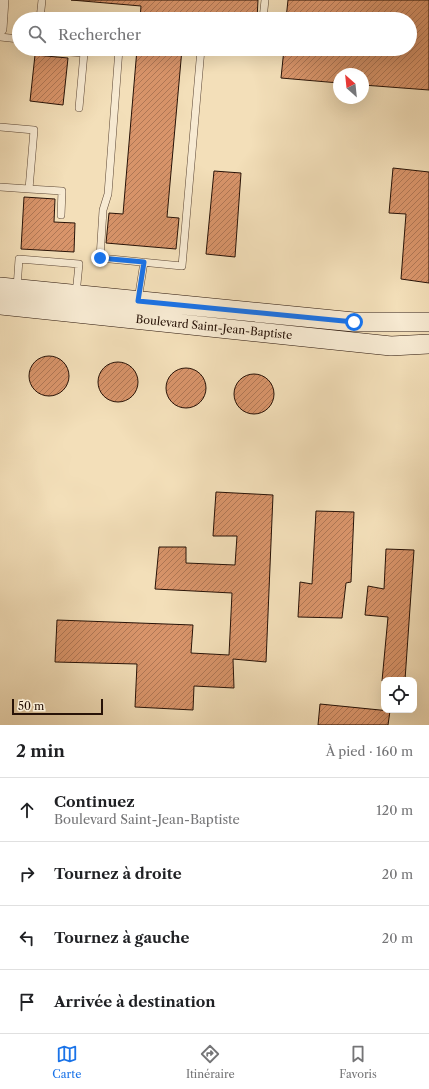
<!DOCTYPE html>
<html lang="fr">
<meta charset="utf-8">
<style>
:root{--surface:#fff;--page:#f6f6f6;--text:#202124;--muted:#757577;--line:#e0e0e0;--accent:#1a73e8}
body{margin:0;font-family:"Libre Caslon Text",serif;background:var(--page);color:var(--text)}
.controls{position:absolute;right:12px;bottom:12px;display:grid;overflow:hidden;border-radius:8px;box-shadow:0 4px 16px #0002}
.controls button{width:36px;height:36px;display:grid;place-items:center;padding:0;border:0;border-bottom:1px solid var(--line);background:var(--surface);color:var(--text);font:20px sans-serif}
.compass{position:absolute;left:333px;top:68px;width:36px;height:36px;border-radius:50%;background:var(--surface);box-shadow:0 4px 16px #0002;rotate:333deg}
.scale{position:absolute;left:12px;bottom:10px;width:91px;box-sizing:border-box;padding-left:4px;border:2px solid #271207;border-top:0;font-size:11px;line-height:14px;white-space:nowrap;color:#271207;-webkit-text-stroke:3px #f7ead2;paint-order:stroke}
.stop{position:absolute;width:12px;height:12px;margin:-9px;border:3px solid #1a73e8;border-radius:50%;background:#fff}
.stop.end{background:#1a73e8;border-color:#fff;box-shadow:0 1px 4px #0008}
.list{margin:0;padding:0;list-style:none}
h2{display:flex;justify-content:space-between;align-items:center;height:52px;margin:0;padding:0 16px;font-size:17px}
h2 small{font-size:13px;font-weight:400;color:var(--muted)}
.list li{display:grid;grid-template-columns:26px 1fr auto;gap:12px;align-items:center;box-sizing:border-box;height:64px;padding:0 16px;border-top:1px solid var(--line)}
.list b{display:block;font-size:15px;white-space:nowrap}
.list p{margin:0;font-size:13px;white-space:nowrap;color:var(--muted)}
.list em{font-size:13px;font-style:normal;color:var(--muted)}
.icon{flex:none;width:22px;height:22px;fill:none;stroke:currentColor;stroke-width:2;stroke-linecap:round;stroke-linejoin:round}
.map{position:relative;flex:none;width:429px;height:725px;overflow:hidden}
.search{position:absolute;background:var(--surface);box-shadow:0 4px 16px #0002;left:12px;right:12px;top:12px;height:44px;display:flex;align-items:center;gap:10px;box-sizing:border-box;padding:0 14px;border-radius:22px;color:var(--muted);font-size:15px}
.sheet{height:308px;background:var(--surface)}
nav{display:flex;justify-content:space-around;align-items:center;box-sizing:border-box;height:56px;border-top:1px solid var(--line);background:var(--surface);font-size:11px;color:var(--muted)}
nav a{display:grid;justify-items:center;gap:2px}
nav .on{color:var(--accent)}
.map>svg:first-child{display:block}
</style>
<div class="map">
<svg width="429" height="725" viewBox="0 0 429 725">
<defs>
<pattern id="building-hatch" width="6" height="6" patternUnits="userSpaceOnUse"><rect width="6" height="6" fill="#d8946a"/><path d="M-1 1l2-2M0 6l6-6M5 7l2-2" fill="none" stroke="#af7755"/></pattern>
</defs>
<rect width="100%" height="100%" fill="#f3dfb9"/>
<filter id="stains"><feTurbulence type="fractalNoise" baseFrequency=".005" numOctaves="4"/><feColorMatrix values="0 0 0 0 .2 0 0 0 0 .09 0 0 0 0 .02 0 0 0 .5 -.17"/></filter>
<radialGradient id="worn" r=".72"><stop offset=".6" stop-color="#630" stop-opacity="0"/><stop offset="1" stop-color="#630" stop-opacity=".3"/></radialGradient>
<path fill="url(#building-hatch)" stroke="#271207" d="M71,0H258L257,19L185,14V19H140L141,6Z
M288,0H429V90L363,85V74H339V83L281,78L284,49H410V19H286Z
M137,49H182L167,217L179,218L176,249L106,243L109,213L123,214Z
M35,55L68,58L63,105L30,101Z
M393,168L429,172V283L401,279L406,214L389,213Z
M214,171L241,173L235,257L206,254Z
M24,197L55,199L54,222L75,223L74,252L21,249Z
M29 376a20 20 0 1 1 40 0a20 20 0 1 1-40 0Z
M98 382a20 20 0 1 1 40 0a20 20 0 1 1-40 0Z
M166 388a20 20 0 1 1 40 0a20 20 0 1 1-40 0Z
M234 394a20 20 0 1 1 40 0a20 20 0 1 1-40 0Z
M216,492L273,495L266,662L233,659L234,688L194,686L193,710L135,707L137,664L55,662L57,620L193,625L191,653L229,655L232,593L155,589L159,547H186V563L235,565L237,536H213Z
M316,511L354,512L351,582L346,583L342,618L298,617L300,582L312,584Z
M386,549L414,550L405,680L382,681L388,617L365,615L368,586L384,589Z
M320,704L390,711L388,725H318Z"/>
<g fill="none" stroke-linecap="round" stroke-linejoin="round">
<defs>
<path id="lane" d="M40,19L42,0
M263,19L265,0
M0,37L19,39
M68,49L70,52L84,53L79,108
M119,49L108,194L103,210L100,258L182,266L201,49
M0,127L34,130L29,189L0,187
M29,189L62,191L61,215
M17,288L19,259L79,264L76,294
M138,300L144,262"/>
<path id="street" d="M0,29L2,0"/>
<path id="secondary" d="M0,287L354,322H429
M0,305L391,346L429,344"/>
</defs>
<use href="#lane" stroke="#5a4534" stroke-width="8"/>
<use href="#street" stroke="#5a4534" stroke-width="14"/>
<use href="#secondary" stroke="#271207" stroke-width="20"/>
<use href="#lane" stroke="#f7ead2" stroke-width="7"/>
<use href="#street" stroke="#f7ead2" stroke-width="13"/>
<use href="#secondary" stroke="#f7ead2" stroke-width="19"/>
</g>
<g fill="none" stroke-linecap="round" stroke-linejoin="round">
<path stroke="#1a73e8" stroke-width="5" d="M100,258L144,262L138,301L354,322"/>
</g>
<g text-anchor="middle" stroke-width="3" stroke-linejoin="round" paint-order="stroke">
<g font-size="11" fill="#271207" stroke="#f7ead2">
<text transform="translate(214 327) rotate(6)" y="4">Boulevard Saint-Jean-Baptiste</text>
</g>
</g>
<rect width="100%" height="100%" filter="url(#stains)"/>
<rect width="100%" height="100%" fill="url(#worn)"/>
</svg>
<div class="controls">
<button><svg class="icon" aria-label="locate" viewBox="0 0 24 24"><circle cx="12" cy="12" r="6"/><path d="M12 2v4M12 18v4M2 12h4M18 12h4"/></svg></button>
</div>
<svg class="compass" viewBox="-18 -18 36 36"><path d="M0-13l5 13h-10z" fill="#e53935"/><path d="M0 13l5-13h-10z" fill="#757577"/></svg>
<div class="scale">50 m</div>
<div class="stop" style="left:354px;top:322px"></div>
<div class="stop end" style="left:100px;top:258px"></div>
<div class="search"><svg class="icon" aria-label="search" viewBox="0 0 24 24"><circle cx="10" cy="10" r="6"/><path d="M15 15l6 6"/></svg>Rechercher</div>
</div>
<section class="sheet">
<h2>2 min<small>À pied · 160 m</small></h2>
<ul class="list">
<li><svg class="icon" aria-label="ahead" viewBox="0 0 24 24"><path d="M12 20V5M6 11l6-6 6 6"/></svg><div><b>Continuez</b><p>Boulevard Saint-Jean-Baptiste</p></div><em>120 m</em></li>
<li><svg class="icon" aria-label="right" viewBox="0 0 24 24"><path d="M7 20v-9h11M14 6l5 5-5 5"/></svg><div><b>Tournez à droite</b></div><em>20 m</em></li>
<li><svg class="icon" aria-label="left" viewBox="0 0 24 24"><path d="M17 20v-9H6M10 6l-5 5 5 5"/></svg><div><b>Tournez à gauche</b></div><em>20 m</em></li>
<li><svg class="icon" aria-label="arrive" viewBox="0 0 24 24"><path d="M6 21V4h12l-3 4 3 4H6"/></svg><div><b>Arrivée à destination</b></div></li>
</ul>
</section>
<nav>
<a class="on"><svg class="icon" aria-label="map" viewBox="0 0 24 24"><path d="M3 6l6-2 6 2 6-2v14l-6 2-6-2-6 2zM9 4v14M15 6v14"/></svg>Carte</a>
<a><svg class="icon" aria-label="directions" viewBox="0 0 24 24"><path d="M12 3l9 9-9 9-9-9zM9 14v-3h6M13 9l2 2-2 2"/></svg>Itinéraire</a>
<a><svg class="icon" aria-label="saved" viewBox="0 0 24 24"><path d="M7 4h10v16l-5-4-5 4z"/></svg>Favoris</a>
</nav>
